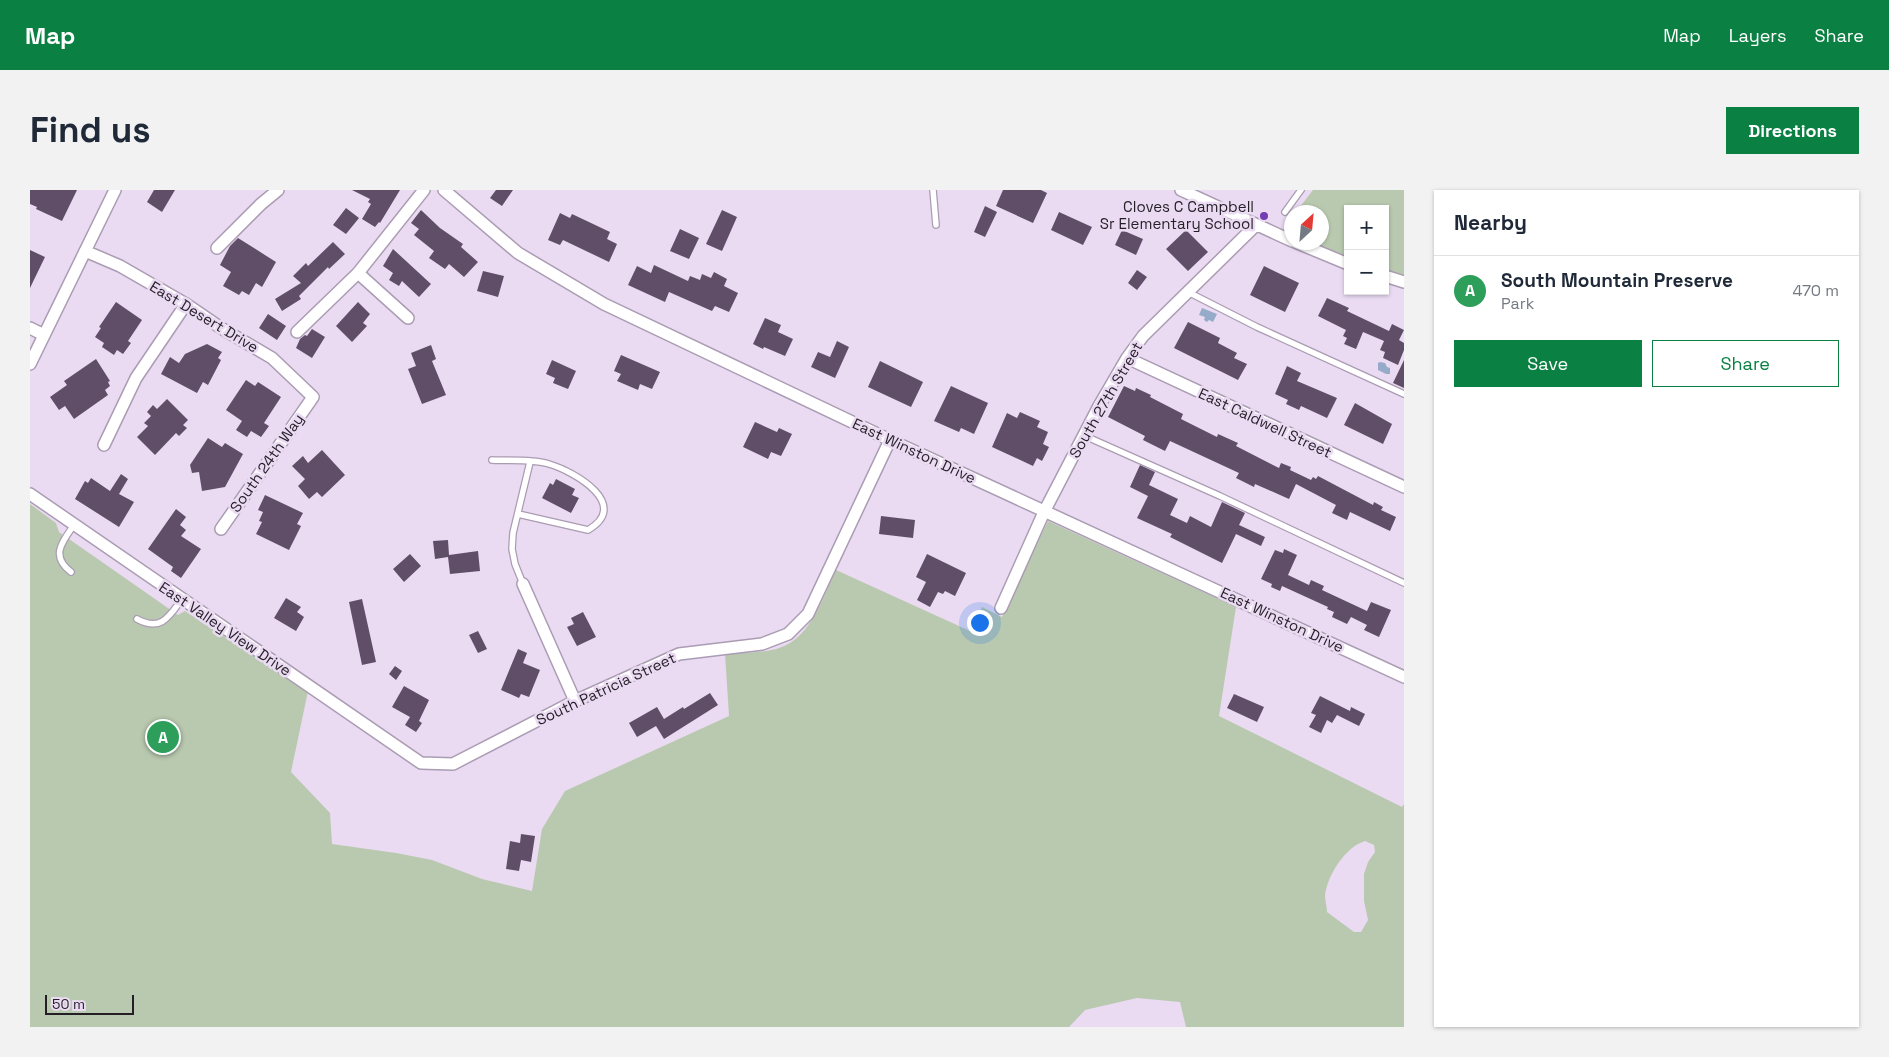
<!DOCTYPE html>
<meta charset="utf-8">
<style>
:root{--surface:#fff;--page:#f2f2f3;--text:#1f2937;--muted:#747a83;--line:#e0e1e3;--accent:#0b8043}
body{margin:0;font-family:"Space Grotesk",sans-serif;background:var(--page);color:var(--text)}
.controls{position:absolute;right:15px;top:15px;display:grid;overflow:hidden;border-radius:0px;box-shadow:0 1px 4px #0004}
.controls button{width:45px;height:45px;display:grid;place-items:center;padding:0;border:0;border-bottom:1px solid var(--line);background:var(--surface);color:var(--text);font:25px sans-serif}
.compass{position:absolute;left:1254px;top:15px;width:45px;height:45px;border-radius:50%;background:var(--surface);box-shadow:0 1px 4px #0004;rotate:26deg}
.scale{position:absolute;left:15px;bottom:12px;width:89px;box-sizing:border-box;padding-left:5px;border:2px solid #241e27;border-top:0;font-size:14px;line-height:18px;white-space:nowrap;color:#241e27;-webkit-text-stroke:4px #eadbf2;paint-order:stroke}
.you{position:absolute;left:949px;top:432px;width:18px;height:18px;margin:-12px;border:4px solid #fff;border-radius:50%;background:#1a73e8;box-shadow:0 0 0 8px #1a73e833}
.badge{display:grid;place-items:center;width:32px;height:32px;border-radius:50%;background:var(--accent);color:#fff;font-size:16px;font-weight:700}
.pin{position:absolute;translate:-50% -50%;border:2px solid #fff;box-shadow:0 1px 5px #0006}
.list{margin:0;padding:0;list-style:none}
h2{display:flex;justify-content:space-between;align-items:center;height:65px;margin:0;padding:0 20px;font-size:21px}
h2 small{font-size:16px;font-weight:400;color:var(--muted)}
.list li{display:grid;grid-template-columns:32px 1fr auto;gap:15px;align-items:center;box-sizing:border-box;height:70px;padding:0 20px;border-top:1px solid var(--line)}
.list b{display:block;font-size:19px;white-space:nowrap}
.list p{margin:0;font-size:16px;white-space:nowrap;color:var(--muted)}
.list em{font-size:16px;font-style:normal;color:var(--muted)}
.actions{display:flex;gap:10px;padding:15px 20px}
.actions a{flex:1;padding:11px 0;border:1px solid var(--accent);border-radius:0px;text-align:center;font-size:18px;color:var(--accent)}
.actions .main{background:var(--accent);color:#fff}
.map{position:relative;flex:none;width:1374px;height:837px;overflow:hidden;border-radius:0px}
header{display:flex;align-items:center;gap:30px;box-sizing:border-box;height:70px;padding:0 25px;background:var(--accent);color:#fff}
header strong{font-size:24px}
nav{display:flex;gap:28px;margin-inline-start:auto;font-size:18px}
.intro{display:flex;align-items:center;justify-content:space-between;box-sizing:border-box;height:120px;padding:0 30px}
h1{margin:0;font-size:35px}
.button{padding:12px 22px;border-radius:0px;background:var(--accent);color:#fff;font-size:18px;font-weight:700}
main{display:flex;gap:30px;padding:0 30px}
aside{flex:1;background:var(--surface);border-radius:0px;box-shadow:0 1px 4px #0004}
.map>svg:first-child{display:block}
</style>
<header>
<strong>Map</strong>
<nav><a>Map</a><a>Layers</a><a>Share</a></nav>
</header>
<div class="intro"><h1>Find us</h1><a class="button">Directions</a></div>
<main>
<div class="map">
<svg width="1374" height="837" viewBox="0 0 1374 837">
<rect width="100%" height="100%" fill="#eadbf2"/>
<path fill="#b9c9af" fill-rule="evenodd" d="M1283,0H1374V92L1355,86V19H1318V74L1265,53L1292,52V22H1266Z
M0,314L26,333L29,342L148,425L155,421L278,501L261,582L300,623L302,654L366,663L402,670L452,689L502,701L512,639L535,601L699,526L695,464C710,463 735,463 749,458C781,448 793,407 806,380L940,441L952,417L972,427L1018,331L1206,417L1189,526L1372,617L1374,614V837H1156L1150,812L1107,808L1055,820L1039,837H0ZM1335,651L1344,655L1345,662L1338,672L1334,684V711L1338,730L1331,742H1324L1297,722C1297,717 1295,711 1295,706C1297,686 1315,657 1335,651Z"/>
<path fill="#96abc9" d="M1172,118L1187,124L1183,132L1179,130L1177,132L1174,130L1175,127L1169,125Z
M1350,172L1355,173L1357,177L1360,178V184H1356L1348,180V173Z"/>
<path fill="#604e69" d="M0,0H47L32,31L6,19L7,17L0,14Z
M124,0H145L132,22L117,12Z
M322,0H370L350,33L349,32L345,37L332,29L341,14L338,12L340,9Z
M466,0H483L472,16L460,8Z
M973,0H1011L1017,3L1003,33L966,16Z
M955,16L967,22L955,47L944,42Z
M316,18L329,28L316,44L303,35Z
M391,20L410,38L433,54L431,57L448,72L434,87L419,74L415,79L399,68L404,61L384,45L389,39L381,33Z
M692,20L707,27L692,61L676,54Z
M1029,22L1062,37L1053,55L1021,40Z
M530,23L540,28L542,24L580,42L577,49L587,54L579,72L533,50L530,55L518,50Z
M650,39L669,48L659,69L640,61Z
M1092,40L1113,49L1106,65L1085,55Z
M1156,40L1178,62L1158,81L1136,59Z
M208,48L246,72L232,97L226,93L219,105L212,101L209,105L193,96L201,82L190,75L200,56Z
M303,52L315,64L299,79L298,77L269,106L271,109L252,121L245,109L271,93L263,86L276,73L278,76Z
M363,59L401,94L389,107L372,91L369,96L359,90L363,83L353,76Z
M0,60L15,67L0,98Z
M624,75L658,91L660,86L670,90L672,84L681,88L684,82L697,89L694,96L708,103L699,122L685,116L682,121L639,102L635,112L598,95L607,76L621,83Z
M1234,76L1269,93L1255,122L1220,105Z
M1107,80L1117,87L1107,100L1098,93Z
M453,81L474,86L468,107L447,101Z
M1297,108L1319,118L1317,121L1359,141L1362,134L1374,140L1369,150L1374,153V160L1368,175L1353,168L1355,162L1350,160L1354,151L1333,142L1326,159L1314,154L1317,148L1313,146L1316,140L1288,126Z
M86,112L112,130L98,151L101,153L93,164L87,160L84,165L72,157L74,153L65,147L71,138L69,137Z
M328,112L340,124L333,133L337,136L322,152L306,136Z
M238,124L256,136L247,150L229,138Z
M735,128L751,135L748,142L763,149L755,166L734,157L733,159L723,154Z
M1158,132L1190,148L1188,153L1207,163L1204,168L1217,174L1208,190L1144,158Z
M282,139L295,147L282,168L266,158L270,149L275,145L277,146Z
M807,151L819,157L805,188L781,177L788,162L800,167Z
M177,154L192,162L188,168L191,170L178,195L173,192L167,203L131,184L140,167L149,173L155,164Z
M401,155L406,169L402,171L416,205L392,214L378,179L386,176L381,163Z
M591,165L630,182L622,199L610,194L608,200L587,191L591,184L584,181Z
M66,169L80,191L78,192L80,196L75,200L78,205L44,229L35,216L29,220L20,207L37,195L34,191Z
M522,170L546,181L538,199L523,193L525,188L516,184Z
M1374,170V198L1363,193Z
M850,171L893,192L881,217L838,197Z
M1257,176L1271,183L1267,191L1307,208L1297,228L1271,216L1269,220L1256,214L1258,210L1245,204Z
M216,190L225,196L228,192L251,207L234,233L239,236L231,247L221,241L217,247L206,240L212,231L196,220Z
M921,196L958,213L944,244L931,238L929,242L904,231Z
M1094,196L1105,201L1106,198L1121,205L1120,207L1153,224L1151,229L1187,247L1188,244L1208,253L1206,256L1249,278L1251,273L1261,277L1260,280L1281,290L1283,287L1286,289L1288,286L1343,315L1344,312L1353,317L1351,320L1366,327L1360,341L1320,322L1317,330L1302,323L1306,315L1266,294L1259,309L1225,294L1224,297L1206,288L1209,283L1140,251L1135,261L1113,250L1115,246L1078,227Z
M137,209L158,230L153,235L157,238L149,246L146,243L125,265L107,247L118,236L114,233L121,226L117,222L123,215L127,219Z
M1325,213L1362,234L1353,254L1314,235Z
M990,222L1010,231L1007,237L1018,242L1013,254L1019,257L1012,271L1007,268L1003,276L962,257L977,223L987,228Z
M725,232L747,242L749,238L762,244L751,266L741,262L738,269L713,257Z
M178,248L192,257L195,253L213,264L195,297L172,301L169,282L162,283L160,275Z
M292,260L315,285L292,307L287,302L279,309L268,296L275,289L262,276L273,266L278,273Z
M1110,275L1125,282L1119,295L1148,309L1140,325L1157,333L1160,326L1181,337L1192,312L1215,323L1209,335L1235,347L1231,356L1206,344L1192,373L1140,347L1142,344L1107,328L1118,306L1100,297Z
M91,284L98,289L89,304L104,312L89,337L45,309L55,291L58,293L61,288L80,301Z
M526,289L545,299L542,305L549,308L541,323L512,308L520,293L523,295Z
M235,305L273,323L267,334L271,336L259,360L226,344L232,332L229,331L233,322L228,320Z
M146,319L156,327L150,335L156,340L151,346L171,359L151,388L141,381L143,377L118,359Z
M851,326L885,330L883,348L849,344Z
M418,350L419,365L448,361L450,381L420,384L418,367L405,369L403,351Z
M1254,359L1267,365L1258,385L1279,395L1281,390L1294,396L1292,400L1337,421L1341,412L1361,420L1349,447L1334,440L1337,435L1321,427L1317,434L1302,427L1304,422L1297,419L1298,417L1252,396L1250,401L1241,397L1242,394L1231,389L1245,360L1253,363Z
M380,364L391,376L374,392L363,379Z
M897,364L936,383L925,406L915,401L913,404L908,402L900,417L887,410L896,392L886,387Z
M256,408L271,417L267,422L274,427L266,441L244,428Z
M332,409L346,472L332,475L319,412Z
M553,422L566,447L547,456L537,437L544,434L541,428Z
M448,441L457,459L448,463L439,445Z
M488,459L497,463L493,473L510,480L499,507L491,504L489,508L471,500Z
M365,476L372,481L366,490L359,484Z
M374,496L399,510L389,531L392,533L386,542L375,535L380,527L362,517Z
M680,503L688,515L634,549L626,536L607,547L599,533L627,517L634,529L653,517L654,519Z
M1204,504L1234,517L1227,532L1197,518Z
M1290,506L1320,521L1321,517L1335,524L1329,536L1307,525L1302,533L1297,530L1291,543L1279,537L1286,525L1281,523Z
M491,644L505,646L501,672L491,670L489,681L476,679L480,651L490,653Z"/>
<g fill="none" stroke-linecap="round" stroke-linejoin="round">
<defs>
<path id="service" d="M903,0L906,35
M1255,22L1271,0
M1158,102L1227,137L1374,204
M1055,246L1190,306L1374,393
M462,270C479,271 503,269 519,274C546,282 601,315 558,340L488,324
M41,382C20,366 32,352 44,335
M493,394L485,374L482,359L483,343L500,272
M107,429C131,442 139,427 152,409"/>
<path id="minor" d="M414,0L488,63L574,114L860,250L1374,487
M1151,0L1262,51
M1265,52L1318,74
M187,58L231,14L248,0
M55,61L90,76L156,114L191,138L242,168L283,207L191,339
M328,83L378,128
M1355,86L1374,92
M0,138L14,145
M267,142L328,83L394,0
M1097,168L1374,297
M0,174L85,0
M74,255L106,188L156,114
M0,304L391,573L423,574L545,511L649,464L732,454L758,444L778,424L860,250
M493,394L545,511
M971,418L1014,322L1069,216L1097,168L1113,146L1226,35"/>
</defs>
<use href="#service" stroke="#aa9cb2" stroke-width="8"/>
<use href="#minor" stroke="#aa9cb2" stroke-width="14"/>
<use href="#service" stroke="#fff" stroke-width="5.5"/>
<use href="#minor" stroke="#fff" stroke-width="11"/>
</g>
<circle fill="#733db4" stroke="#eadbf2" stroke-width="2" cx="1234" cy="26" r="5"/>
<g text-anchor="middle" stroke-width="5" stroke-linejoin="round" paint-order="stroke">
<g font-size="15" fill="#241e27" stroke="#eadbf2" text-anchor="end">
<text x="1224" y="22">Cloves C Campbell<tspan x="1224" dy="17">Sr Elementary School</tspan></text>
</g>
<g font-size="15" fill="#241e27" stroke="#eadbf2">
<text transform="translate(174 127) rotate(31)" y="5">East Desert Drive</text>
<text transform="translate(1076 210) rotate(-60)" y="5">South 27th Street</text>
<text transform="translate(1235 233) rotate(25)" y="5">East Caldwell Street</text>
<text transform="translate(884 261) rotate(25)" y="5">East Winston Drive</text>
<text transform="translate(237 273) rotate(-55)" y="5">South 24th Way</text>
<text transform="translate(1252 430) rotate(25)" y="5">East Winston Drive</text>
<text transform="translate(195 439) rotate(34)" y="5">East Valley View Drive</text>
<text transform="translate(576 499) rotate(-25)" y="5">South Patricia Street</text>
</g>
</g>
</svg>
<div class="controls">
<button>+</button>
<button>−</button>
</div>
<svg class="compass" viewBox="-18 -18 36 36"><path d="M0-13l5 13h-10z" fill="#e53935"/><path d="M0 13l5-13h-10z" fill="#747a83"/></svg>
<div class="scale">50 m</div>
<div class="you"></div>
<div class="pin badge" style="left:133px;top:547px;background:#2e9e5b">A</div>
</div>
<aside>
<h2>Nearby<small></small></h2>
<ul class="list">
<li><span class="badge" style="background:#2e9e5b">A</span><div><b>South Mountain Preserve</b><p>Park</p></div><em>470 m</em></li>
</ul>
<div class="actions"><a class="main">Save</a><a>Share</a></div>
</aside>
</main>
